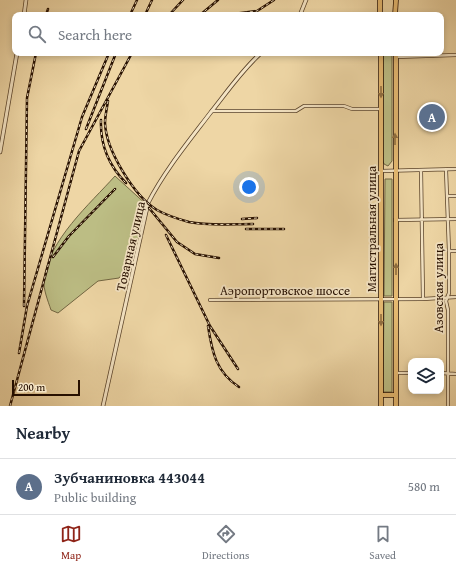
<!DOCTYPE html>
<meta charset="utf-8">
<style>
:root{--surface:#fff;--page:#f6f6f7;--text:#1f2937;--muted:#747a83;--line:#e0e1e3;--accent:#8f2418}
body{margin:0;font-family:"Gentium Book Plus",serif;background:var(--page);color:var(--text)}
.controls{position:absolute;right:12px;bottom:12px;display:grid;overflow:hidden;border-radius:8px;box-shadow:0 2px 6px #0003}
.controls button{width:36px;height:36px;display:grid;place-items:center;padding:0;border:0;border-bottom:1px solid var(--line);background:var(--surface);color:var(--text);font:20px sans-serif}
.scale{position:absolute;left:12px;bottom:10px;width:68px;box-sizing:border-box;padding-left:4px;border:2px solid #271000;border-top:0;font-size:11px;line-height:14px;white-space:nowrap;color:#271000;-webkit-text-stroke:3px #f4e4c4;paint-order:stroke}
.you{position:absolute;left:249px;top:187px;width:14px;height:14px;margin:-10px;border:3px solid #fff;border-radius:50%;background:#1a73e8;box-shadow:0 0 0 6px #1a73e833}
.badge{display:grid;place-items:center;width:26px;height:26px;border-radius:50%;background:var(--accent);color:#fff;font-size:13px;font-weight:700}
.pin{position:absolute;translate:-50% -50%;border:2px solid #fff;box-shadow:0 1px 4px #0006}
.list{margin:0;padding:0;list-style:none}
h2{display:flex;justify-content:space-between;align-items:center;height:52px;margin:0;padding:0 16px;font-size:17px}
h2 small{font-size:13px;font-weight:400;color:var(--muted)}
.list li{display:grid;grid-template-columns:26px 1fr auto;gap:12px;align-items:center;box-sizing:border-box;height:56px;padding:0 16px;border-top:1px solid var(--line)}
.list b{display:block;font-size:15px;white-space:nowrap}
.list p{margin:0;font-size:13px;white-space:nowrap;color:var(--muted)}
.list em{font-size:13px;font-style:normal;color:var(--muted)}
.icon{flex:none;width:22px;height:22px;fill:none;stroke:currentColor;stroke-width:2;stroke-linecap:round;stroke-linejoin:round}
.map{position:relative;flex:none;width:456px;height:406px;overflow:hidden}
.search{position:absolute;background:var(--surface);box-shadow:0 2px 6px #0003;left:12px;right:12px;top:12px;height:44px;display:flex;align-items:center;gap:10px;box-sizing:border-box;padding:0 14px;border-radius:8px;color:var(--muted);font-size:15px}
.sheet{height:108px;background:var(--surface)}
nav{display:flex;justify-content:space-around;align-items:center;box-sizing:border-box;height:56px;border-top:1px solid var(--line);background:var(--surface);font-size:11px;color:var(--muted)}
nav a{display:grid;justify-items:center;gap:2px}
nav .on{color:var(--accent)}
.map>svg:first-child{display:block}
</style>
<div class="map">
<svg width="456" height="406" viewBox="0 0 456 406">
<rect width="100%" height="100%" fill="#eed6a5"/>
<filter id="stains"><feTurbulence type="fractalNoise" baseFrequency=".005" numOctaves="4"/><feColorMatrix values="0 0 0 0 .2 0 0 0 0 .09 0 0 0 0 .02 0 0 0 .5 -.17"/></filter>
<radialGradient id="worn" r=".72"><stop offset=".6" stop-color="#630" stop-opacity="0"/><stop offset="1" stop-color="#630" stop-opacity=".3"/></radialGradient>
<path fill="#bcbd84" stroke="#726642" d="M383,53H392V161L388,166L384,164L383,161Z
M115,176L148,206L137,256L119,278L98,281L58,313L51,310C48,301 43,289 44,280C48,240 90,204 115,176Z
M385,179H392V296H384Z
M384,302H392V392H383Z"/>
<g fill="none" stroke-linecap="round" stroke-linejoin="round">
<defs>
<path id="minor" d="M396,57L456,55
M212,111H296L304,106H344L352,109H381
M421,170L423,299
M446,170L449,251V293L446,301L448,310V406
M381,171L456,169
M448,196H456
M395,220L456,219
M449,251H456
M210,300L423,299L456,297
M396,373H411
M441,373L456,374"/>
<path id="tertiary" d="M24,15L26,0
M300,15L306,0
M0,152L17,53
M103,406L148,203C165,170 189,141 211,112C227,92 242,70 261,53"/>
<path id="primary" d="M380,0V15
M395,15L396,0
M381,53V406
M396,53V406
M382,395H396"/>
</defs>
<use href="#minor" stroke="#594229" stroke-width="4"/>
<use href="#tertiary" stroke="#594229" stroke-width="4.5"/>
<use href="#primary" stroke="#271000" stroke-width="5.5"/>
<use href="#minor" stroke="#f4e4c4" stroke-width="2.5"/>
<use href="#tertiary" stroke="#f4e4c4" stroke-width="3"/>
<use href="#primary" stroke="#e7bb72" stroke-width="4"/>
<defs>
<path id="rail" d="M46,15L48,9
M130,15L137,0
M145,15L152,0
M169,15L183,0
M200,15L218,0
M226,15L257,11L274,0
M108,101C107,108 105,116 105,123C106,150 134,196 157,210C166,215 178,219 189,222C209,226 231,224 253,224
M101,120C100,145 109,166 126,183
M86,129L116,53
M149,208L177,242L195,254L219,258
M242,219L257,218
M246,229H284
M166,235L210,326L238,369
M53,257L69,236L115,189
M24,306L27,98L36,53
M208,326C212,352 216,372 239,387
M19,353L27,306L82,117L109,53
M10,406L79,151L132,53"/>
</defs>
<use href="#rail" stroke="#271000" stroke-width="2.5"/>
<use href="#rail" stroke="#f4e4c4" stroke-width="1" stroke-dasharray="3" stroke-linecap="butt"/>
</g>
<defs><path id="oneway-solid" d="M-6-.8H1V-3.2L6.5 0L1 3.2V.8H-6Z"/></defs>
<g fill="#916e3f">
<use href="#oneway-solid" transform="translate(381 92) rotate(90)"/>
<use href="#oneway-solid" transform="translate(395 139) rotate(-90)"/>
<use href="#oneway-solid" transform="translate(396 269) rotate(-90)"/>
<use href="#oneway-solid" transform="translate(381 320) rotate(90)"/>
</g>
<g text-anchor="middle" stroke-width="3.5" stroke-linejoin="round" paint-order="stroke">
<g font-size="13" fill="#271000" stroke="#f4e4c4">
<text transform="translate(371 229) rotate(-90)" y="5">Магистральная улица</text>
<text transform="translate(130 246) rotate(-77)" y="5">Товарная улица</text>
<text transform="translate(438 288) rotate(-90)" y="5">Азовская улица</text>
<text x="285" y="295">Аэропортовское шоссе</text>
</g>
</g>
<rect width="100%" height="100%" filter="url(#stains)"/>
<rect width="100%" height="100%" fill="url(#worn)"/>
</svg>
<div class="controls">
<button><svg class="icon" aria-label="layers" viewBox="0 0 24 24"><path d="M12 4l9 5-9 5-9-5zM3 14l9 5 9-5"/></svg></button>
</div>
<div class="scale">200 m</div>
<div class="you"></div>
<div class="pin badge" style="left:432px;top:117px;background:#5c6f8a">A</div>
<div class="search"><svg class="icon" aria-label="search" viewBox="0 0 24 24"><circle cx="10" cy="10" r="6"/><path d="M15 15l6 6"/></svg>Search here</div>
</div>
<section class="sheet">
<h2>Nearby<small></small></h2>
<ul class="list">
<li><span class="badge" style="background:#5c6f8a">A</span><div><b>Зубчаниновка 443044</b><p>Public building</p></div><em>580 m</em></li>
</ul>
</section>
<nav>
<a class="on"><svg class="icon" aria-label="map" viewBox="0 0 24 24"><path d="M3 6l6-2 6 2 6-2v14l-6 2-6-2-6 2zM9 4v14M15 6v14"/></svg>Map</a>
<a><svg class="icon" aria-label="directions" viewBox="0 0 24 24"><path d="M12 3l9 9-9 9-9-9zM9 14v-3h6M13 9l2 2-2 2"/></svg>Directions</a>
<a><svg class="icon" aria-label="saved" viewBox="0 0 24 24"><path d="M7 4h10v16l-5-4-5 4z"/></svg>Saved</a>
</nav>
